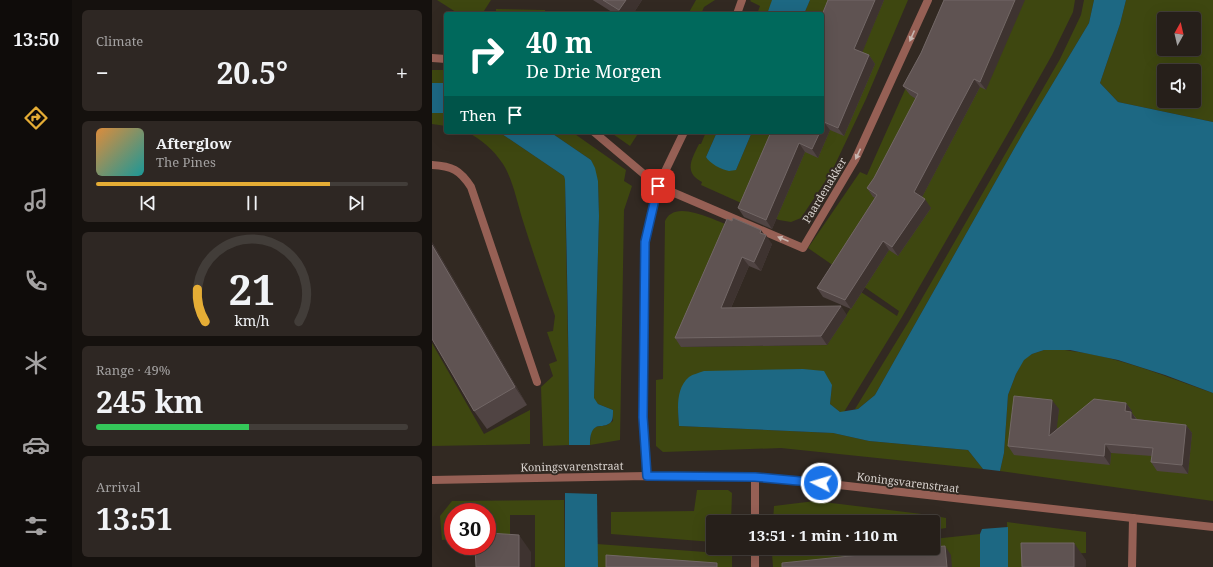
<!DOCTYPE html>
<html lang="en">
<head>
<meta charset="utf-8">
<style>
	body { margin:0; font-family:"Noto Serif",serif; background:#2e2723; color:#f1f3f6; height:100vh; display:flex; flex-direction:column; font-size:15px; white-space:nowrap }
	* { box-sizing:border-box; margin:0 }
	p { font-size:13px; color:#a4a2a2 }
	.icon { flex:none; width:22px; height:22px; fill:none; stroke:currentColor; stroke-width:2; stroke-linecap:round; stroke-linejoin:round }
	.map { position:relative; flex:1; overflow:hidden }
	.details { display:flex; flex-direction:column; gap:10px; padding:10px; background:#15110e; width:360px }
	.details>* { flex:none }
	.hud { position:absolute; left:12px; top:12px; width:380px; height:122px; border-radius:4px; box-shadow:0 4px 16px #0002,0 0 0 1px #423d39; background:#00695c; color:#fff; overflow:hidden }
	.needle { width:26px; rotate:8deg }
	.fabs { position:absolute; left:725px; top:12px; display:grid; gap:8px }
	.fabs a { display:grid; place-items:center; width:44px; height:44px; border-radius:4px; background:#261f1a; box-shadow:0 4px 16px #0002,0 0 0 1px #423d39; font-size:20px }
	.speed { position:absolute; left:12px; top:503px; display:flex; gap:8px; font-size:20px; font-weight:700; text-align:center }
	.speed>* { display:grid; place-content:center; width:52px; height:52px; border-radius:50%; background:#261f1a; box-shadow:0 4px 16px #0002,0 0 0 1px #423d39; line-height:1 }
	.speed .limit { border:6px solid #d22; background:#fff; color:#111 }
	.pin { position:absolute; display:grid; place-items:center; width:34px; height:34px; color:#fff; margin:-17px; border-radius:8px; box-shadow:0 2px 6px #0006 }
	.me { position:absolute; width:44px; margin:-22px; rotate:275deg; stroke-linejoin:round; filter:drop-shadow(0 0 3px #0008) }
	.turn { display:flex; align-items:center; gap:14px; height:84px; padding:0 16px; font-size:18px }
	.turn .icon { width:52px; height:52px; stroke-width:2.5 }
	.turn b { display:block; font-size:28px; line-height:34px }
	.then { display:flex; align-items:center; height:38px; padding:0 16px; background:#0003; gap:8px; font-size:15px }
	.big { font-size:30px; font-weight:700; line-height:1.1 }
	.details .tile { flex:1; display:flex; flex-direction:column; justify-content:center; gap:6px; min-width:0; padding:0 14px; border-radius:6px; background:#2e2723 }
	.details .dial { align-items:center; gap:0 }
	.dial svg { height:104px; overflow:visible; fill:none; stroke:#423d39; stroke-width:7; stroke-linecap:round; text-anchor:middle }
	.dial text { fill:#f1f3f6; stroke:none }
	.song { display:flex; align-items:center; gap:12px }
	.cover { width:48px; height:48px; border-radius:6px; background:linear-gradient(135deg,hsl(30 70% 55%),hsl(180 70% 35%)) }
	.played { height:4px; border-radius:2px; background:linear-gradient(90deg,#e5ad35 75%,#423d39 75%) }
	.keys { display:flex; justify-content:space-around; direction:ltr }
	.heat { display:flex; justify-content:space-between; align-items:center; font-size:22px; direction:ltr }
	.charge { height:6px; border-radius:3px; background:linear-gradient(90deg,#34c759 49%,#423d39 0) }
	.trip { position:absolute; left:274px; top:515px; width:234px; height:40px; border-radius:4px; background:#261f1a; box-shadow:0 4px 16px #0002,0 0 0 1px #423d39; font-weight:700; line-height:40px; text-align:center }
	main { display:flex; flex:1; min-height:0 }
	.tab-bar { display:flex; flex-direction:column; width:72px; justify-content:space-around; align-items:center; background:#0f0c0a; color:#a4a2a2 }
	.tab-bar .icon { width:28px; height:28px }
	.tab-bar .current { color:#e5ad35 }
	.tab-bar b { font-size:18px; color:#f1f3f6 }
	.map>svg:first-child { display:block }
	.green { fill:#3e4710; fill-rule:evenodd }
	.water { fill:#1d6883 }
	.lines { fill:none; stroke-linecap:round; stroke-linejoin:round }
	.lane { stroke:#966055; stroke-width:8 }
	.street { stroke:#966055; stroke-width:8 }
	.wall { fill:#504443 }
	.shaded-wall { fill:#3e3330 }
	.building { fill:#5f5352; stroke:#726766 }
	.oneway { fill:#c8b6b0 }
	.route-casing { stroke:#114b97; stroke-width:10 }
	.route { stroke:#1a73e8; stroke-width:7 }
	.labels { text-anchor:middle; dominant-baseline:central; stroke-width:4; stroke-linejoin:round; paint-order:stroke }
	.street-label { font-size:11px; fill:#d8d2ce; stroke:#322922 }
</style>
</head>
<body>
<main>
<nav class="tab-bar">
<b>13:50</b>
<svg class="icon current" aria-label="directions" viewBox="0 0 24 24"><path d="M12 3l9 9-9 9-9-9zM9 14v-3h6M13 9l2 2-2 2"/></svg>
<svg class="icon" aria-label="music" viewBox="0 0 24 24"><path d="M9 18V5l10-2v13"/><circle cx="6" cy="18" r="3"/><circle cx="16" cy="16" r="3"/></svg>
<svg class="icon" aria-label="phone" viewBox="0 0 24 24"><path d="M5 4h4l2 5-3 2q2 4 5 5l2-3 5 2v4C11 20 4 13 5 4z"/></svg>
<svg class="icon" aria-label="climate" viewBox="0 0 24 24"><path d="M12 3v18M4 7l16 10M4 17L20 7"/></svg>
<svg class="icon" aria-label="car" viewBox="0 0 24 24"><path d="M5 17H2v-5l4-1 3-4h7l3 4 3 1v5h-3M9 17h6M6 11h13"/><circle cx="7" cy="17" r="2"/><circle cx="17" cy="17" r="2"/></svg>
<svg class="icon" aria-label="filters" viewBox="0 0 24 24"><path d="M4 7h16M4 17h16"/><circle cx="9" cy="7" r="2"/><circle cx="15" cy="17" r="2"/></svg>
</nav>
<section class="details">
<div class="tile"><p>Climate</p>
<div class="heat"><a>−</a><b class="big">20.5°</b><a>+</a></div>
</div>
<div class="tile">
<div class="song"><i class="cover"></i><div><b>Afterglow</b><p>The Pines</p></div></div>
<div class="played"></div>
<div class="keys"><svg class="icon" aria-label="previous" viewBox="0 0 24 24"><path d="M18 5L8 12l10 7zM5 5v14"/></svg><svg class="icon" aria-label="pause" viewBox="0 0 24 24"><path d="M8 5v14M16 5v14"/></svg><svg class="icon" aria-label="next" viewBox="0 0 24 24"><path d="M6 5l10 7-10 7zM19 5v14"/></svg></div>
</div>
<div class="tile dial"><svg viewBox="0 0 100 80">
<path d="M14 69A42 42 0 1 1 86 69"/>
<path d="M14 69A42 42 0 0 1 8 44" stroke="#e5ad35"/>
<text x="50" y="56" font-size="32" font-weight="700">21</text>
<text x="50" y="72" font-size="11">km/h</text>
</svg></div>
<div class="tile"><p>Range · 49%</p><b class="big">245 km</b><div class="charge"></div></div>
<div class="tile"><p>Arrival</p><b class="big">13:51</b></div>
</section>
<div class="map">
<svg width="781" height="567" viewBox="0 0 781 567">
	<rect width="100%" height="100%" fill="#322922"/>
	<g class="green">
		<path d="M5 0H59L50 14H27Z"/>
		<path d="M264 0H283L272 7 269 14H256Z"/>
		<path d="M319 0H340V1L335 14H325L328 6 318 1Z"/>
		<path d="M378 0H476L434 99 400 171 369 218 359 222 347 220 269 185 270 182C251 172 260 159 267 144H269L274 132H285L274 157 304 170 320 132H390V14H372Z"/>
		<path d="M513 0H643L641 12 620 55 579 128 470 317 412 412H408L398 404 400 385 246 408 247 426 401 433 437 441 536 450 551 469 349 448 231 452 224 446V380L231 379 233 221C234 219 236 215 239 214 253 204 286 222 301 227L250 347 395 345 429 292 465 316 467 311 376 248 428 172 435 175Z"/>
		<path d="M652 0H662L657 23 591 133 443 395 426 409H423L477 321 628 59 649 15Z"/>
		<path d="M694 0H781V122L686 102 668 83 688 24ZM732 19H762V49H732ZM732 71H762V101H732Z"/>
		<path d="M64 9 113 10V14H64Z"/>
		<rect x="0" y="70" width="14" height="13"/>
		<path d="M0 113H14V126L0 124Z"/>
		<path d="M35 132H67L132 176 133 180C134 268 137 357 137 445L111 446 109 387 121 376 117 364 125 361 115 332 121 331 123 316C112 284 101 253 91 221 85 202 81 180 71 164 61 149 50 140 35 132Z"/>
		<path d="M118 132H140L194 170 192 181 200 186 192 210 188 440 158 445 159 432 163 427 175 425 181 421V410L166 404 162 399 167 216 166 181 159 160Z"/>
		<path d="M178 132H207L198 146Z"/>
		<path d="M0 343 52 434 98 410V444L0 446Z"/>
		<path d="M612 350C621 350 631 349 639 351 689 357 734 377 781 393V501L568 471 572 453 576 395 584 374 592 359 600 354Z"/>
		<path d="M265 490H296L300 493 299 522H281V542L179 534V512L262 511Z"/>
		<path d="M132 500 133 567H103V515H78V536L55 538V512H21V539L10 540 8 516 20 501Z"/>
		<path d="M383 501 498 515 514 518V528L501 530V522H341L342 506Z"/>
		<path d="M575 522 654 532V553L601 555V567H576Z"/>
		<path d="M548 534V567H341L340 553 399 548H501V539Z"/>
		<path d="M165 544 300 554V567H166Z"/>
	</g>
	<g class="water">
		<path d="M340 0H378L372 14H335Z"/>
		<path d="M662 0H694L688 24 668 83 686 102 781 122V393L733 375 686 360 638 350H612L600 354 592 360 584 374 576 395 572 453 568 471 551 469 536 450 437 441 401 433 247 426C246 410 243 389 257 377 261 374 267 373 272 371L371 369 392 371 400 385 398 404 408 412 426 409 443 395 591 133 657 23Z"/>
		<rect x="0" y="83" width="14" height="30"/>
		<path d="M67 132H118L159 160 163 168 166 181 167 216 162 398 166 404 181 410C181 420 181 424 170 426 168 426 165 426 164 427 158 430 158 440 158 445H137C137 357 135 268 133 180L132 176Z"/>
		<path d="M285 132H320L304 170C302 170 299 171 297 171 290 170 277 163 274 157Z"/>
		<path d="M133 493 165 494 166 567H133Z"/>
		<path d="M576 527V567H548V534L550 529Z"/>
	</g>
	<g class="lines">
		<g class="lane">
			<path d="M0 58 14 59"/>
			<path d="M162 132 226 186"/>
		</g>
		<g class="street">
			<path d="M305 14 310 0"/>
			<path d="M0 165C20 166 28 170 39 187L105 382"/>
			<path d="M226 186 371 248 423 160 496 0"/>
			<path d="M215 476 211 417 213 242 226 186 252 132"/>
			<path d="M323 477V522"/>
			<path d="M0 480 215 476 323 477 389 483 781 527"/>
			<path d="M323 548V567"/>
			<path d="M700 567 701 518"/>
		</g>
	</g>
	<g class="wall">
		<path d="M161 0H210L201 14H183Z"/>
		<path d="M396 0H452L430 52 437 55 443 64 412 136 398 130 386 158 373 152 340 229 312 217 306 208Z"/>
		<path d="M512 0 554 90 548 87 490 197 499 208 466 256 457 250 419 309 391 297 385 288 443 198 441 197 435 188 442 178 484 99 478 95 471 86 489 53Z"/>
		<path d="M295 219 340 244 329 271 317 266 299 308 415 315 395 345 249 347 243 338Z"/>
		<path d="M0 242 95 405 55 429 42 411Z"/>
		<path d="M694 403 700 411V413L705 419 754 425 760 433 756 474 725 471 719 462 720 456 679 453 678 465 582 455 576 446 627 409 624 429Z"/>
	</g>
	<g class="shaded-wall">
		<path d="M194 0H210L201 14H190L187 10Z"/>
		<path d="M443 0H452L428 58 422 49Z"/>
		<path d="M583 0H593L554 90 548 82Z"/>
		<path d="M437 55 443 64 412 136 406 128Z"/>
		<path d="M542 79 548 87 488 201 482 192Z"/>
		<path d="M392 122 398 130 386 158 380 149 388 132H390V127Z"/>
		<path d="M367 143 373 152 340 229 334 220Z"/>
		<path d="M493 199 499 208 466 256 460 247Z"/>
		<path d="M329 230 334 237V235L340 244 329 271 322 262 328 233Z"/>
		<path d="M451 241 457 250 419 309 413 300Z"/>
		<path d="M0 242 95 405 83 387 0 245Z"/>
		<path d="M310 257 317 266 295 317 289 308Z"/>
		<path d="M409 306 415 315 395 345 389 336Z"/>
		<path d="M620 400 627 409 623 444 617 436Z"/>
		<path d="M694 403 700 411V413L705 421V428L693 411Z"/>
		<path d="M754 425 760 433 756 474 750 465Z"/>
		<path d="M673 444 679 453 678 465 672 456Z"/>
		<path d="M87 535 99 552V567H87Z"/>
		<path d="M642 543 654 560V567H642Z"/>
		<path d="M513 546 519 555 520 567H515Z"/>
	</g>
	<g class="building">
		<path d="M171 0H194L187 10Z"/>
		<path d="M396 0H443L422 49 437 55 406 128 392 122 390 127V15Z"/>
		<path d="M512 0H583L548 82 542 79 482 192 493 199 460 247 451 241 413 300 385 288 445 195 435 188 442 178 486 94 471 86 489 53Z"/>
		<path d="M339 132H388L380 149 367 143 334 220 306 208Z"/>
		<path d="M301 218 329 230 328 233 334 235 322 262 310 257 289 308 409 306 389 336 243 338 295 219 300 221Z"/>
		<path d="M0 245 83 387 42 411 0 339Z"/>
		<path d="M582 396 620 400 617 436 662 399 694 403 693 411 699 412V419L754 425 750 465 719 462 721 448 673 444 672 456 576 446Z"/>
		<path d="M57 533 87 535V567H44L43 546H55V538H57Z"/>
		<path d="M589 543H642V567H590Z"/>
		<path d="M513 546 515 567H350V563L496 548H501V547Z"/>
		<path d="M174 555 285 563V567H174Z"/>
	</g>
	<defs><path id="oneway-solid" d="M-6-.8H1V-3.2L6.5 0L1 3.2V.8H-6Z"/></defs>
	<g class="oneway">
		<use href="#oneway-solid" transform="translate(480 36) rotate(114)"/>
		<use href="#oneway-solid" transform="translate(426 154) rotate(115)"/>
		<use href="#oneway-solid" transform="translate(351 239) rotate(-157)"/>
	</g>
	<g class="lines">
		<defs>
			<path id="route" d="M226 186 213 242 211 417 215 476 323 477 389 483"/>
		</defs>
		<use href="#route" class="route-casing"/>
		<use href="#route" class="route"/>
	</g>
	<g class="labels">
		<g class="street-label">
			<text transform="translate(392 190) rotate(-59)">Paardenakker</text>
			<text transform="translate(140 466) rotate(-1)">Koningsvarenstraat</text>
			<text transform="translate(476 482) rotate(7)">Koningsvarenstraat</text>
		</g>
	</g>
</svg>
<div class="fabs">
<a><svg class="needle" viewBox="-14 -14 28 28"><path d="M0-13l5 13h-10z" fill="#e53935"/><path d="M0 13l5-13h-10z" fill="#a4a2a2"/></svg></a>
<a><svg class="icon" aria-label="sound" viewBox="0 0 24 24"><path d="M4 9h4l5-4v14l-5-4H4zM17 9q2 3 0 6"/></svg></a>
</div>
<div class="speed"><div class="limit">30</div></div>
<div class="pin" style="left:226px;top:186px;background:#d93025"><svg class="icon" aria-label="arrive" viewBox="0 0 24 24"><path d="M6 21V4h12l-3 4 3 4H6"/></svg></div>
<svg class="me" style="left:389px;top:483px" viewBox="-20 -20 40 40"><circle r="17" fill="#1a73e8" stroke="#fff" stroke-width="3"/><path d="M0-11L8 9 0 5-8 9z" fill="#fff"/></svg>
<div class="trip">13:51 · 1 min · 110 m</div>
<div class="hud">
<div class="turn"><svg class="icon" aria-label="right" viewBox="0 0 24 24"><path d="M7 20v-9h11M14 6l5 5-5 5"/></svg><div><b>40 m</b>De Drie Morgen</div></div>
<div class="then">Then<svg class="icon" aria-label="arrive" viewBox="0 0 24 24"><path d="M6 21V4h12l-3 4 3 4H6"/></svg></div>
</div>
</div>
</main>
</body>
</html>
